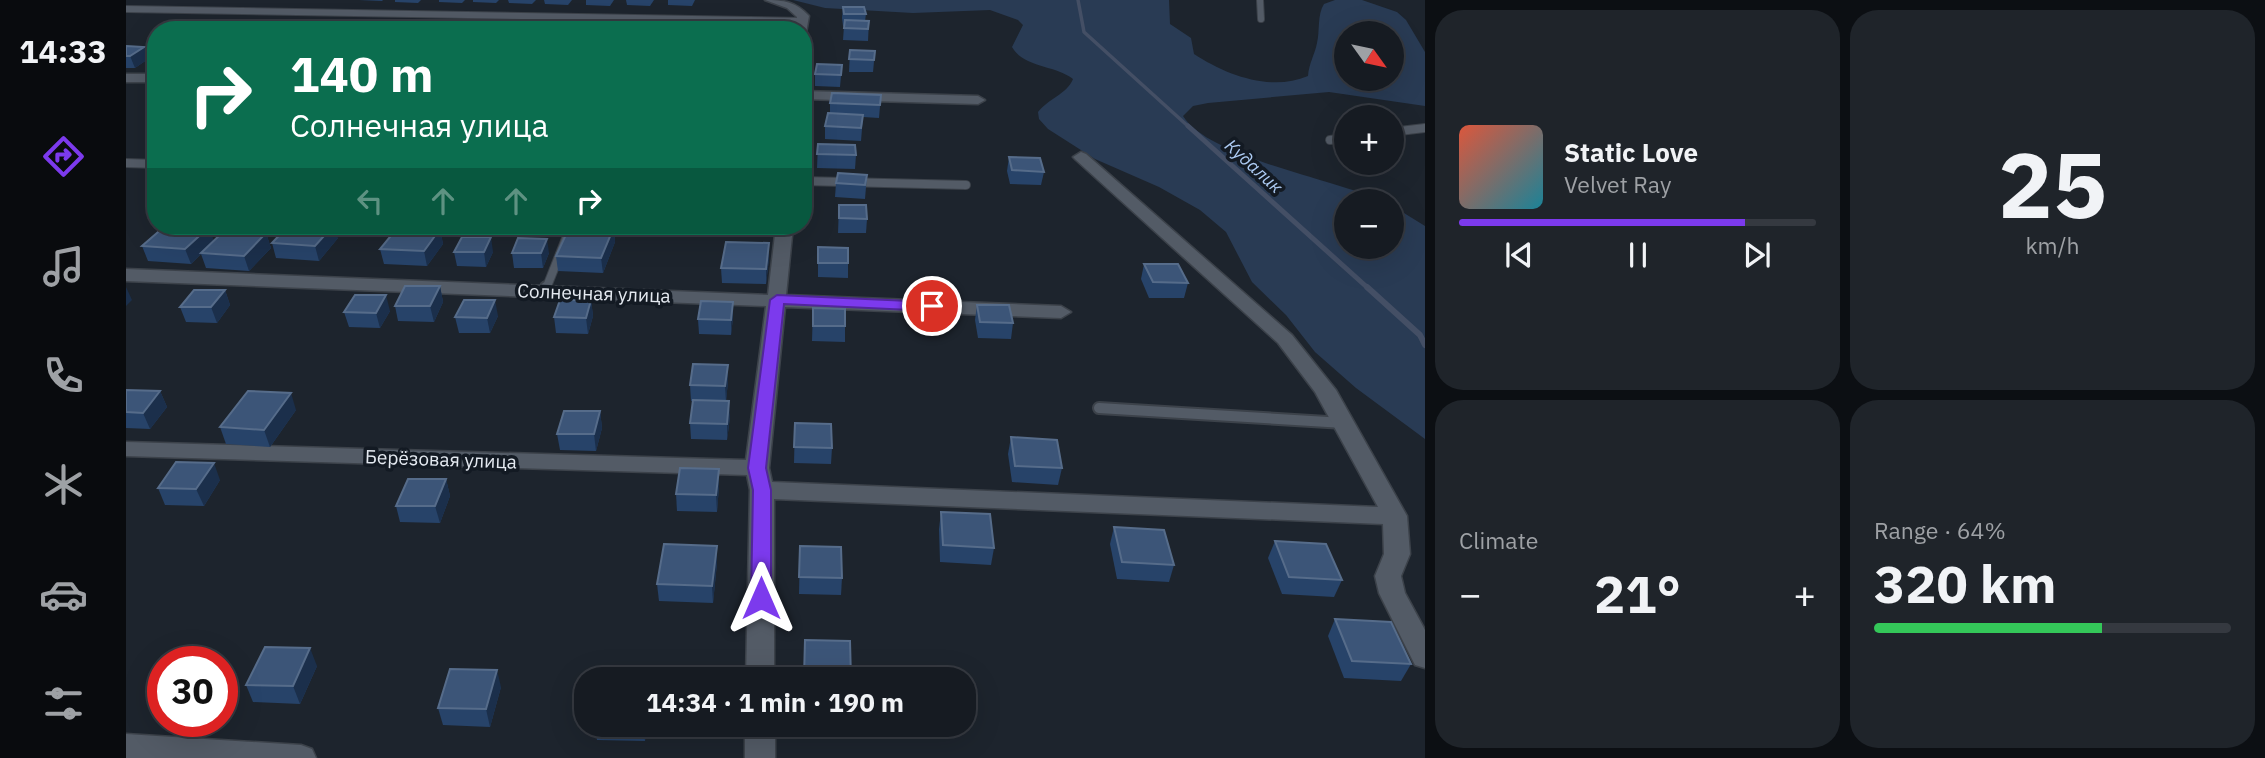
<!DOCTYPE html>
<html lang="en">
<head>
<meta charset="utf-8">
<style>
	body { margin:0; font-family:"IBM Plex Sans",sans-serif; background:#1f242a; color:#f1f3f6; height:100vh; display:flex; flex-direction:column; font-size:26px; white-space:nowrap }
	* { box-sizing:border-box; margin:0 }
	p { font-size:23px; color:#9ea1a5 }
	.icon { flex:none; width:38px; height:38px; fill:none; stroke:currentColor; stroke-width:2; stroke-linecap:round; stroke-linejoin:round }
	.map { position:relative; flex:1; overflow:hidden }
	.sheet { display:flex; flex-direction:column; gap:10px; padding:10px; background:#0c0f13; width:840px }
	.sheet>* { flex:none }
	.top-card { position:absolute; left:21px; top:21px; width:665px; height:214px; border-radius:28px; box-shadow:0 7px 28px #0002,0 0 0 2px #353940; background:#0b6e4f; color:#fff; overflow:hidden }
	.needle { width:46px; rotate:123deg }
	.controls { position:absolute; left:1208px; top:21px; display:grid; gap:14px }
	.controls a { display:grid; place-items:center; width:70px; height:70px; border-radius:50%; background:#161b22; box-shadow:0 7px 28px #0002,0 0 0 2px #353940; font-size:35px }
	.speed { position:absolute; left:21px; top:646px; display:flex; gap:14px; font-size:35px; font-weight:700; text-align:center }
	.speed>* { display:grid; place-content:center; width:91px; height:91px; border-radius:50%; background:#161b22; box-shadow:0 7px 28px #0002,0 0 0 2px #353940; line-height:1 }
	.speed .limit { border:10px solid #d22; background:#fff; color:#111 }
	.pin { position:absolute; display:grid; place-items:center; width:60px; height:60px; color:#fff; margin:-30px; border:4px solid #fff; border-radius:50%; box-shadow:0 2px 7px #0007 }
	.me { position:absolute; width:77px; margin:-38px; rotate:0deg; stroke-linejoin:round; filter:drop-shadow(0 0 5px #0008) }
	.turn { display:flex; align-items:center; gap:24px; height:147px; padding:0 28px; font-size:32px }
	.turn .icon { width:91px; height:91px; stroke-width:2.5 }
	.turn b { display:block; font-size:49px; line-height:60px }
	.lanes { display:flex; align-items:center; height:66px; padding:0 28px; background:#0003; justify-content:center; gap:35px; direction:ltr }
	.lanes .off { opacity:.35 }
	.big { font-size:52px; font-weight:700; line-height:1.1 }
	.sheet .widget { flex:1; display:flex; flex-direction:column; justify-content:center; gap:10px; min-width:0; padding:0 24px; border-radius:28px; background:#1f242a }
	.sheet .dial { align-items:center; gap:0 }
	.dial b { font-size:91px; line-height:1 }
	.song { display:flex; align-items:center; gap:21px }
	.cover { width:84px; height:84px; border-radius:10px; background:linear-gradient(135deg,hsl(10 70% 55%),hsl(190 70% 35%)) }
	.played { height:7px; border-radius:4px; background:linear-gradient(90deg,#7c3aed 80%,#353940 80%) }
	.keys { display:flex; justify-content:space-around; direction:ltr }
	.heat { display:flex; justify-content:space-between; align-items:center; font-size:38px; direction:ltr }
	.charge { height:10px; border-radius:5px; background:linear-gradient(90deg,#34c759 64%,#353940 0) }
	.sheet .tiles { flex:1; display:grid; gap:10px; grid-template-columns:repeat(2,1fr) }
	.trip { position:absolute; left:448px; top:667px; width:402px; height:70px; border-radius:28px; background:#161b22; box-shadow:0 7px 28px #0002,0 0 0 2px #353940; font-weight:700; line-height:70px; text-align:center }
	main { display:flex; flex:1; min-height:0 }
	.tab-bar { display:flex; flex-direction:column; width:126px; justify-content:space-around; align-items:center; background:#090b0e; color:#9ea1a5 }
	.tab-bar .icon { width:49px; height:49px }
	.tab-bar .current { color:#7c3aed }
	.tab-bar b { font-size:32px; color:#f1f3f6 }
	.map>svg:first-child { display:block }
	.green { fill:#293b54; fill-rule:evenodd }
	.lines { fill:none; stroke-linecap:round; stroke-linejoin:round }
	.stream-far2 { stroke:#444f65; stroke-width:3.5 }
	.stream-far1 { stroke:#444f65; stroke-width:5 }
	.stream { stroke:#444f65; stroke-width:6 }
	.lane-far2-casing { stroke:#3c424a; stroke-width:8 }
	.lane-far1-casing { stroke:#3c424a; stroke-width:10 }
	.lane-casing { stroke:#3c424a; stroke-width:14 }
	.street-casing { stroke:#3c424a; stroke-width:3 }
	.lane-far2 { stroke:#535b66; stroke-width:6 }
	.lane-far1 { stroke:#535b66; stroke-width:8 }
	.lane { stroke:#535b66; stroke-width:10 }
	.street { fill:#535b66; fill-rule:evenodd }
	.wall { fill:#274369 }
	.shaded-wall { fill:#1b2f4b }
	.building { fill:#3c5578; stroke:#566c8a; stroke-width:2 }
	.route { fill:#7c3aed; stroke:#51269a; stroke-width:2 }
	.labels { text-anchor:middle; dominant-baseline:central; stroke-width:7; stroke-linejoin:round; paint-order:stroke }
	.far-water-label { font-size:18px; font-style:italic; fill:#adcbf3; stroke:#131a23 }
	.street-label { font-size:19px; fill:#e4e9f0; stroke:#131a23 }
</style>
</head>
<body>
<main>
<nav class="tab-bar">
<b>14:33</b>
<svg class="icon current" aria-label="directions" viewBox="0 0 24 24"><path d="M12 3l9 9-9 9-9-9zM9 14v-3h6M13 9l2 2-2 2"/></svg>
<svg class="icon" aria-label="music" viewBox="0 0 24 24"><path d="M9 18V5l10-2v13"/><circle cx="6" cy="18" r="3"/><circle cx="16" cy="16" r="3"/></svg>
<svg class="icon" aria-label="phone" viewBox="0 0 24 24"><path d="M5 4h4l2 5-3 2q2 4 5 5l2-3 5 2v4C11 20 4 13 5 4z"/></svg>
<svg class="icon" aria-label="climate" viewBox="0 0 24 24"><path d="M12 3v18M4 7l16 10M4 17L20 7"/></svg>
<svg class="icon" aria-label="car" viewBox="0 0 24 24"><path d="M5 17H2v-5l4-1 3-4h7l3 4 3 1v5h-3M9 17h6M6 11h13"/><circle cx="7" cy="17" r="2"/><circle cx="17" cy="17" r="2"/></svg>
<svg class="icon" aria-label="filters" viewBox="0 0 24 24"><path d="M4 7h16M4 17h16"/><circle cx="9" cy="7" r="2"/><circle cx="15" cy="17" r="2"/></svg>
</nav>
<div class="map">
<svg width="1299" height="758" viewBox="0 0 1299 758">
	<rect width="100%" height="100%" fill="#1d242d"/>
	<path class="green" d="M667 0H1043L1044 24 1065 38 1068 54C1100 75 1145 92 1182 76 1183 63 1189 54 1191 43 1194 30 1191 15 1198 4L1209 0H1236L1271 12 1280 20 1299 52V106L1203 92 1082 103 1067 106 1057 116C1083 158 1209 179 1256 201H1220V247H1265V205L1299 226V439L1230 388 1189 352 1160 315 1126 282 1100 232 1074 210 1033 187 969 159 922 129 913 119 912 112C922 99 941 94 947 79 930 65 898 68 886 47L897 25 892 20 864 10 787 13 699 8ZM1220 33H1265V79H1220Z"/>
	<g class="lines">
		<path class="stream-far2" d="M952 0 958 32 1064 128"/>
		<path class="stream-far1" d="M1062 126 1243 289"/>
		<path class="stream" d="M1241 287 1294 335 1299 345"/>
		<defs>
			<g id="lane-far2">
				<path d="M1134 0 1135 19"/>
				<path d="M0 9 677 21"/>
			</g>
			<g id="lane-far1">
				<path d="M1265 132 1299 128"/>
				<path d="M1204 140 1220 138"/>
				<path d="M0 163 30 164"/>
				<path d="M677 181 840 185"/>
				<path d="M420 289 445 226"/>
			</g>
			<g id="lane">
				<path d="M419 291 420 287"/>
				<path d="M973 408 1218 423"/>
			</g>
			<g id="street">
				<path d="M639 0C658 0 670 2 683 16L680 33 670 30 671 17 661 8Z"/>
				<rect x="0" y="74" width="30" height="8"/>
				<path d="M677 91 852 96 859 100 852 104 677 99Z"/>
				<path d="M955 152 960 154 1166 335 1210 390 1281 516 1284 554 1275 576 1279 593 1299 630V668L1289 665 1253 593 1249 576 1258 554 1257 524 648 499V679H620L624 490 621 475 0 456V442L620 460 640 306 0 281V269L642 295 650 226H667L660 295 935 306 945 312 935 318 659 307 643 468 646 482 1252 507 1189 392 1152 343 950 160 947 157Z"/>
				<rect x="619" y="724" width="30" height="34"/>
				<path d="M0 734 175 745 186 749 190 758H0Z"/>
			</g>
		</defs>
		<use href="#lane-far2" class="lane-far2-casing"/>
		<use href="#lane-far1" class="lane-far1-casing"/>
		<use href="#lane" class="lane-casing"/>
		<use href="#street" class="street-casing"/>
		<use href="#lane-far2" class="lane-far2"/>
		<use href="#lane-far1" class="lane-far1"/>
		<use href="#lane" class="lane"/>
		<use href="#street" class="street"/>
	</g>
	<g class="wall">
		<path d="M233 0H257L256 1Z"/>
		<path d="M269 0H295L292 3 269 2Z"/>
		<path d="M313 0H339L336 3 313 2Z"/>
		<path d="M347 0H373L370 3 347 2Z"/>
		<path d="M382 0H410L406 4 383 3Z"/>
		<path d="M418 0H446L442 5 419 4Z"/>
		<path d="M460 0H488L484 6 460 5Z"/>
		<path d="M500 0H528L524 6 501 5Z"/>
		<path d="M542 0H569L566 6 542 5Z"/>
		<path d="M717 7 740 14 739 21H743L742 41 717 40 718 26H717L716 18Z"/>
		<path d="M0 46 18 47 22 59 9 68H0Z"/>
		<path d="M724 50 749 51 747 72H723Z"/>
		<path d="M716 65 714 87 689 86V74Z"/>
		<path d="M30 83V102H27L22 89Z"/>
		<path d="M755 95 753 118 737 117 735 141 699 139V126L704 113V103Z"/>
		<path d="M692 144 730 155 729 169 691 168Z"/>
		<path d="M883 157 918 172 915 185 884 184 881 171Z"/>
		<path d="M741 175 739 199 709 197 710 183Z"/>
		<path d="M713 205 741 219 740 233H712Z"/>
		<path d="M488 227 489 242 477 273 432 271 430 256Z"/>
		<path d="M314 229 317 244 301 266 258 264 254 249Z"/>
		<path d="M140 233 145 248 123 271 80 268 75 254 65 264 22 261 16 246 88 241Z"/>
		<path d="M212 238 193 261 150 258 146 243Z"/>
		<path d="M643 243V258L640 284 596 283 595 268Z"/>
		<path d="M692 247 722 263V278L692 277Z"/>
		<path d="M328 252H367L360 267 331 266Z"/>
		<path d="M386 253H423L417 268H388Z"/>
		<path d="M1018 264 1062 283 1058 298H1023L1015 279Z"/>
		<path d="M314 286 317 302 308 322 272 321 269 306Z"/>
		<path d="M99 290 104 305 91 323 60 322 54 307Z"/>
		<path d="M465 300 467 316 462 334 430 333 428 317Z"/>
		<path d="M607 302V317L605 335 573 334 572 319Z"/>
		<path d="M851 305 887 323 885 339 852 338 849 320Z"/>
		<path d="M687 308 719 326V342L686 341Z"/>
		<path d="M264 311 254 328 223 327 218 312Z"/>
		<path d="M372 316 364 333H333L329 317Z"/>
		<path d="M602 381 600 401 604 417 601 440 565 439 564 423 567 401H565L564 385Z"/>
		<path d="M0 390 34 391 41 407 24 429 0 428Z"/>
		<path d="M170 410 144 447 100 444 94 427Z"/>
		<path d="M474 411 476 428 470 451 434 450 431 434Z"/>
		<path d="M669 423 706 448 705 464 668 463Z"/>
		<path d="M885 437 936 468 932 485 886 482 882 454Z"/>
		<path d="M320 479 324 496 314 523 274 522 270 506Z"/>
		<path d="M94 480 78 506 39 505 32 488Z"/>
		<path d="M593 486 591 512 551 511 550 494Z"/>
		<path d="M815 512 868 548 865 565 814 562 813 529Z"/>
		<path d="M988 527 1048 565 1043 582 991 579 984 544Z"/>
		<path d="M1149 541 1216 580 1208 597 1156 594 1142 558Z"/>
		<path d="M591 546V563L587 603 533 601 531 584Z"/>
		<path d="M674 546 716 578 715 595 673 594Z"/>
		<path d="M1209 619 1285 664 1275 681 1218 678 1202 636Z"/>
		<path d="M679 640 725 679H678Z"/>
		<path d="M191 666 174 704 127 702 120 685Z"/>
		<path d="M375 687 364 727 317 725 312 708Z"/>
		<path d="M468 724H521L519 741 471 740Z"/>
	</g>
	<g class="shaded-wall">
		<path d="M18 47 22 59 9 68 4 56Z"/>
		<path d="M207 226H209L212 238 193 261 189 246Z"/>
		<path d="M83 227 88 241 65 264 59 249Z"/>
		<path d="M488 227 489 242 477 273 475 258Z"/>
		<path d="M314 229 317 244 301 266 298 251Z"/>
		<path d="M140 233 145 248 123 271 118 256Z"/>
		<path d="M365 237 367 252 360 267 358 252Z"/>
		<path d="M421 239 423 253 417 268 415 253Z"/>
		<path d="M643 243V258L640 284V269Z"/>
		<path d="M314 286 317 302 308 322 304 306Z"/>
		<path d="M0 287 6 300 0 306Z"/>
		<path d="M99 290 104 305 91 323 85 307Z"/>
		<path d="M260 295 264 311 254 328 250 313Z"/>
		<path d="M369 300 372 316 364 333 361 318Z"/>
		<path d="M465 300 467 316 462 334 460 318Z"/>
		<path d="M607 302V317L605 335V320Z"/>
		<path d="M602 365V381L600 402 599 386Z"/>
		<path d="M34 391 41 407 24 429 17 413Z"/>
		<path d="M165 393 170 410 144 447 138 430Z"/>
		<path d="M603 401 604 417 601 440V424Z"/>
		<path d="M474 411 476 428 470 451 468 434Z"/>
		<path d="M88 463 94 480 78 506 70 489Z"/>
		<path d="M593 469V486L591 512 590 495Z"/>
		<path d="M320 479 324 496 314 523 309 506Z"/>
		<path d="M591 546V563L587 603 586 586Z"/>
		<path d="M184 648 191 666 174 704 167 686Z"/>
		<path d="M371 670 375 687 364 727 360 709Z"/>
		<path d="M517 724H521L519 741Z"/>
	</g>
	<g class="building">
		<path d="M717 7H738L740 14H718Z"/>
		<path d="M719 20 743 21 742 29 718 28Z"/>
		<path d="M631 26H653V30H630Z"/>
		<path d="M53 27 75 28 73 30H49Z"/>
		<path d="M0 46 18 47 4 56H0Z"/>
		<path d="M724 50 749 51 748 60 723 59Z"/>
		<path d="M691 64 716 65 715 75 689 74Z"/>
		<path d="M30 83V89H22Z"/>
		<path d="M706 93 755 95 754 105 704 103Z"/>
		<path d="M702 113 737 115 735 128 699 126Z"/>
		<path d="M692 144 729 145 730 155 691 154Z"/>
		<path d="M883 157 914 158 918 172 886 170Z"/>
		<path d="M712 173 741 175 739 185 710 183Z"/>
		<path d="M713 205H740L741 219 713 218Z"/>
		<path d="M39 226H67L83 227 59 249 16 246Z"/>
		<path d="M162 226H207L189 246 146 243Z"/>
		<path d="M444 226 488 227 475 258 430 256Z"/>
		<path d="M272 227 314 229 298 251 254 249Z"/>
		<path d="M98 231 140 233 118 256 75 253Z"/>
		<path d="M336 237H365L358 252H328Z"/>
		<path d="M392 238 421 239 415 253H386Z"/>
		<path d="M600 242 643 243 640 269 595 268Z"/>
		<path d="M692 247 722 248V263H692Z"/>
		<path d="M1018 264H1052L1062 283 1027 282Z"/>
		<path d="M279 286H314L304 306H269Z"/>
		<path d="M68 290H99L85 307H54Z"/>
		<path d="M229 295H260L250 313 218 312Z"/>
		<path d="M338 300H369L361 318 329 317Z"/>
		<path d="M434 300H465L460 318 428 317Z"/>
		<path d="M575 301 607 302 605 320 572 319Z"/>
		<path d="M851 305H883L887 323 854 322Z"/>
		<path d="M687 308 719 309V326H687Z"/>
		<path d="M567 364 602 365 599 386 564 385Z"/>
		<path d="M0 390 34 391 17 413 0 412Z"/>
		<path d="M122 391 165 393 138 430 94 427Z"/>
		<path d="M567 400 603 401 601 424 564 423Z"/>
		<path d="M438 411H474L468 434H431Z"/>
		<path d="M669 423 705 424 706 448 668 447Z"/>
		<path d="M885 437 931 440 936 468 889 466Z"/>
		<path d="M50 462 88 463 70 489 32 488Z"/>
		<path d="M554 468 593 469 590 495 550 494Z"/>
		<path d="M282 479H320L309 506H270Z"/>
		<path d="M815 512 864 514 868 548 817 545Z"/>
		<path d="M988 527 1038 530 1048 565 996 562Z"/>
		<path d="M1149 541 1200 544 1216 580 1163 577Z"/>
		<path d="M538 544 591 546 586 586 531 584Z"/>
		<path d="M674 546 715 547 716 578 673 577Z"/>
		<path d="M1209 619 1265 622 1285 664 1226 661Z"/>
		<path d="M679 640 724 641 725 679 678 677Z"/>
		<path d="M139 647 184 648 167 686 120 685Z"/>
		<path d="M324 669 371 670 360 709 312 708Z"/>
	</g>
	<path class="route" d="M651 295 806 302 813 306 806 311 658 304 640 468 645 490V598L642 604 635 606 628 604 625 598 627 490 622 468 644 300Z"/>
	<g class="labels">
		<g class="far-water-label">
			<text transform="translate(1128 166) rotate(42)">Кудалик</text>
		</g>
		<g class="street-label">
			<text transform="translate(468 293) rotate(2)">Солнечная улица</text>
			<text transform="translate(315 459) rotate(2)">Берёзовая улица</text>
		</g>
	</g>
</svg>
<div class="controls">
<a><svg class="needle" viewBox="-14 -14 28 28"><path d="M0-13l5 13h-10z" fill="#e53935"/><path d="M0 13l5-13h-10z" fill="#9ea1a5"/></svg></a>
<a>+</a>
<a>−</a>
</div>
<div class="speed"><div class="limit">30</div></div>
<div class="pin" style="left:806px;top:306px;background:#d93025"><svg class="icon" aria-label="arrive" viewBox="0 0 24 24"><path d="M6 21V4h12l-3 4 3 4H6"/></svg></div>
<svg class="me" style="left:635px;top:598px" viewBox="-20 -20 40 40"><path d="M0-17L14 15 0 8-14 15z" fill="#7c3aed" stroke="#fff" stroke-width="4"/></svg>
<div class="trip">14:34 · 1 min · 190 m</div>
<div class="top-card">
<div class="turn"><svg class="icon" aria-label="right" viewBox="0 0 24 24"><path d="M7 20v-9h11M14 6l5 5-5 5"/></svg><div><b>140 m</b>Солнечная улица</div></div>
<div class="lanes"><svg class="icon off" aria-label="left" viewBox="0 0 24 24"><path d="M17 20v-9H6M10 6l-5 5 5 5"/></svg><svg class="icon off" aria-label="ahead" viewBox="0 0 24 24"><path d="M12 20V5M6 11l6-6 6 6"/></svg><svg class="icon off" aria-label="ahead" viewBox="0 0 24 24"><path d="M12 20V5M6 11l6-6 6 6"/></svg><svg class="icon" aria-label="right" viewBox="0 0 24 24"><path d="M7 20v-9h11M14 6l5 5-5 5"/></svg></div>
</div>
</div>
<section class="sheet">
<div class="tiles">
<div class="widget">
<div class="song"><i class="cover"></i><div><b>Static Love</b><p>Velvet Ray</p></div></div>
<div class="played"></div>
<div class="keys"><svg class="icon" aria-label="previous" viewBox="0 0 24 24"><path d="M18 5L8 12l10 7zM5 5v14"/></svg><svg class="icon" aria-label="pause" viewBox="0 0 24 24"><path d="M8 5v14M16 5v14"/></svg><svg class="icon" aria-label="next" viewBox="0 0 24 24"><path d="M6 5l10 7-10 7zM19 5v14"/></svg></div>
</div>
<div class="widget dial"><b>25</b><p>km/h</p></div>
<div class="widget"><p>Climate</p>
<div class="heat"><a>−</a><b class="big">21°</b><a>+</a></div>
</div>
<div class="widget"><p>Range · 64%</p><b class="big">320 km</b><div class="charge"></div></div>
</div>
</section>
</main>
</body>
</html>
